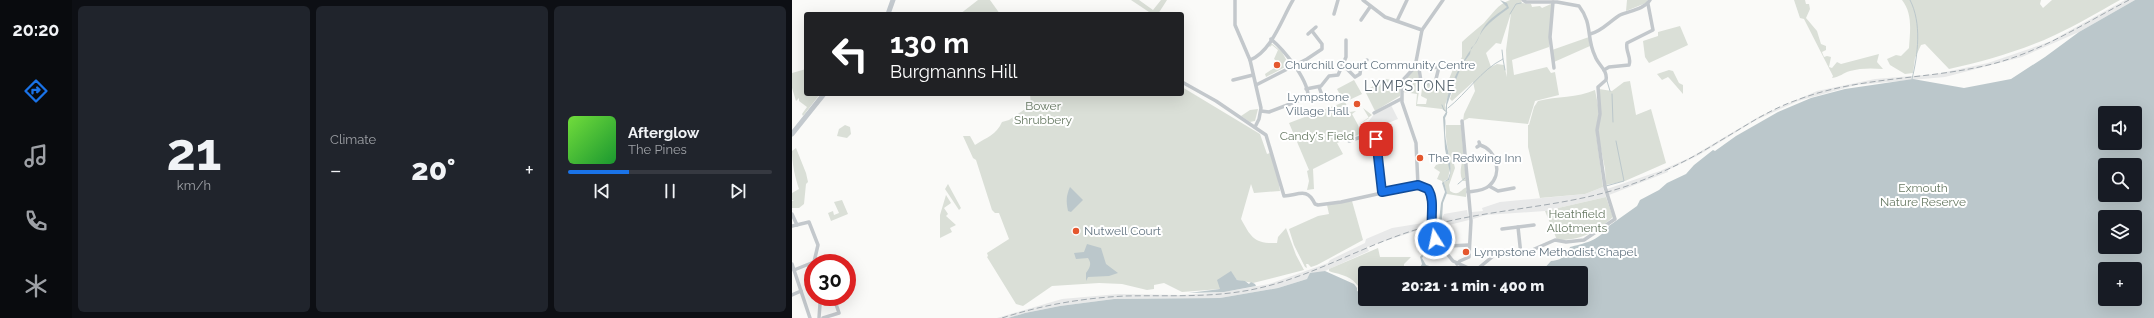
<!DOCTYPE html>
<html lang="en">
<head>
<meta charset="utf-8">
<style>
	body { margin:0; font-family:Raleway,sans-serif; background:#20242c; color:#f1f3f6; height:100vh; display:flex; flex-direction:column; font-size:15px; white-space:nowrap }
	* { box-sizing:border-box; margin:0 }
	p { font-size:13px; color:#9ea1a6 }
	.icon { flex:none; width:22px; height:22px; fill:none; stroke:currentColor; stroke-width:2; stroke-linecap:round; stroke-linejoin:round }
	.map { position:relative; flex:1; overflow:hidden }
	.sheet { display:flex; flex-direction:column; gap:6px; padding:6px; background:#0d0f14; width:720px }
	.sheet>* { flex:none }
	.hud { position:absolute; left:12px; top:12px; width:380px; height:84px; border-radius:4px; box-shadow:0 4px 16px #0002; background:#202124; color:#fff; overflow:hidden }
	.tools { position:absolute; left:1306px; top:106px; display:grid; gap:8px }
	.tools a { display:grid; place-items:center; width:44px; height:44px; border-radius:4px; background:#171b24; box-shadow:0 4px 16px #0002; font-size:20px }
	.speed { position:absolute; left:12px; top:254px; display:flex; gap:8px; font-size:20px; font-weight:700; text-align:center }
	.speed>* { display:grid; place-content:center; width:52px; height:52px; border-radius:50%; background:#171b24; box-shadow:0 4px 16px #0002; line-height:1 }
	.speed .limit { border:6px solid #d22; background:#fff; color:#111 }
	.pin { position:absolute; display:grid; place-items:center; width:34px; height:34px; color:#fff; margin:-17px; border-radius:8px; box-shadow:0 2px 6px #0006 }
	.me { position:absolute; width:44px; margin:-22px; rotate:350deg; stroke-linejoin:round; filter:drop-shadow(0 0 3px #0008) }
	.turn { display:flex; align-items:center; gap:14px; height:84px; padding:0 20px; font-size:18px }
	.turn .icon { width:52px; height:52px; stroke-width:2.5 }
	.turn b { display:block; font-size:28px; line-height:34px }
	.big { font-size:30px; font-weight:800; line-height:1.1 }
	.sheet .tile { flex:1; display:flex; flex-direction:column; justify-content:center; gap:6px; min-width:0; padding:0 14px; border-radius:6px; background:#20242c }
	.sheet .dial { align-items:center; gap:0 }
	.dial b { font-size:52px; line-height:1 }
	.song { display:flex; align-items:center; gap:12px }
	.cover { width:48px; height:48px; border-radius:6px; background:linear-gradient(135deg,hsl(100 70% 55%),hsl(130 70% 35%)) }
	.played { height:4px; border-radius:2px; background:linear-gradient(90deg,#1a73e8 30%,#363941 30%) }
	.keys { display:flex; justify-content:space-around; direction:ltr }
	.heat { display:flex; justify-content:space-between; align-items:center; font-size:22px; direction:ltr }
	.sheet .tiles { flex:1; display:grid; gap:6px; grid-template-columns:repeat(3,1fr) }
	.trip { position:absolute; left:566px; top:266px; width:230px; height:40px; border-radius:4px; background:#171b24; box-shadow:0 4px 16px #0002; font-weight:800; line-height:40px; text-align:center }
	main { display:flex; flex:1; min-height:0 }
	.tab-bar { display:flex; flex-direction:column; width:72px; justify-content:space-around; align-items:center; background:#090b0e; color:#9ea1a6 }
	.tab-bar .icon { width:28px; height:28px }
	.tab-bar .on { color:#1a73e8 }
	.tab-bar b { font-size:18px; color:#f1f3f6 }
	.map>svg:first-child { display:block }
	.built { fill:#e8e9e9 }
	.green { fill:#dadfd7; fill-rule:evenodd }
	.water { fill:#bbc7cb; fill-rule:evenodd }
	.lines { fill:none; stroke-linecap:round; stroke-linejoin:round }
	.stream { stroke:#bbc7cb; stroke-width:1 }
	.minor { stroke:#c3c8cc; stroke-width:3.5 }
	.highway { stroke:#c3c9ce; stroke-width:5 }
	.rail { stroke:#a2aab0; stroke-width:1; stroke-dasharray:6 3; stroke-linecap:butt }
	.route-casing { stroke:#114b97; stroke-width:10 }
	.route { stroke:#1a73e8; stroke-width:7 }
	.poi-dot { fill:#e4572e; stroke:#fff; stroke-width:1.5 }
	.labels { text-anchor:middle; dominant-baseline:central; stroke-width:4; stroke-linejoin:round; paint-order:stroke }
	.poi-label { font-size:12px; fill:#657683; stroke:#fff; text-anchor:start }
	.park-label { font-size:12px; fill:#687a64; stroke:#fff }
	.quarter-label { font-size:14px; letter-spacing:1px; fill:#57646e; stroke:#fff }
</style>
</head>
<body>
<main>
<nav class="tab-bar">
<b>20:20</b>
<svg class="icon on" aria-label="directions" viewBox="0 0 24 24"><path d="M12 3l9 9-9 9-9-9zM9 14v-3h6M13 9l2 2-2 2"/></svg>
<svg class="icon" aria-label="music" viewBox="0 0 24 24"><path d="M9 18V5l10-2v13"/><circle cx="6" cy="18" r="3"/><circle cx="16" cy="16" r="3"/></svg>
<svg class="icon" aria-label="phone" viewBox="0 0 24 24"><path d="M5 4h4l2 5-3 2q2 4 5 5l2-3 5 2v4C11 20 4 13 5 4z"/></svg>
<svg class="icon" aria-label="climate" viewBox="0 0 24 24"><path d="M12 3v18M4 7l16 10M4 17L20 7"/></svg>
</nav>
<section class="sheet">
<div class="tiles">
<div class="tile dial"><b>21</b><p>km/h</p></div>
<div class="tile"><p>Climate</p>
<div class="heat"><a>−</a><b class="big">20°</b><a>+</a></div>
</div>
<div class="tile">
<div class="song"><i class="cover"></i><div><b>Afterglow</b><p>The Pines</p></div></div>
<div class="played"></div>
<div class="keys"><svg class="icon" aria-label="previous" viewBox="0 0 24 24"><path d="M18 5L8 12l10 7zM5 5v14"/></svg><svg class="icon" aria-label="pause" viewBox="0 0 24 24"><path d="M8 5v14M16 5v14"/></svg><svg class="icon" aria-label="next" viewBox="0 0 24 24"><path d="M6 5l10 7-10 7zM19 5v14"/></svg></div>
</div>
</div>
</section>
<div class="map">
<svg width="1362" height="318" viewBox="0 0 1362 318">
	<rect width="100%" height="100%" fill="#fafaf8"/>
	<g class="built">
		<path d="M1333 0H1343L1287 32 1230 57 1153 77 1064 85 1006 101 964 120 907 155 876 170V172L817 195 815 189 868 171 899 157 968 116 1025 91 1083 79 1144 74 1196 63 1257 42Z"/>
		<path d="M599 105 606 119 566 135 583 113Z"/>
		<path d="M811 187 814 197 753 211 694 215 681 219 680 212 691 211 690 208 708 202 793 194Z"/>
		<path d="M675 210 677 220 653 226 650 219 652 214Z"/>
		<path d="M631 223H638L639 226 575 247 577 251 533 271 523 274 519 273 515 279 486 288 428 298 322 299 268 306 233 313 216 318H205L270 299 326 294 389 295 432 292 477 284 536 263 538 260 573 243 574 239 600 228Z"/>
	</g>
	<g class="green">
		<path d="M186 0H198L208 14H168Z"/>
		<path d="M339 0H347L361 10 369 0H375L366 14H356L357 12Z"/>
		<path d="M718 0H729L730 3 739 4 740 7 748 6 750 8 759 4 760 6 757 47 720 60 722 75 755 67 759 73 763 72 767 95 743 101 736 124 677 118 671 121 672 114 683 91 681 82 660 101 658 99 664 81 662 79 653 105 654 112 650 109 624 106 625 94 611 92V81L623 69 626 70 628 85 625 104H634L635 99 629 96 631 82 652 84 657 79 664 62 667 63 670 57V42C677 35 685 29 692 23 701 13 705 5 718 0ZM719 13 714 50 715 77 712 65 705 64 699 67 694 53 704 43 709 44Z"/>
		<path d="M835 0H856L854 3 834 11Z"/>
		<path d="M1002 0H1013L1014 4H1017L1018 9 1014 18 1025 31 1029 44 1034 46V50L1030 52 1032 57 1035 56 1039 57 1037 67 1040 68 1045 62 1049 64 1087 54 1085 62 1091 69C1080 68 1068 68 1058 71 1051 73 1048 77 1040 78L1041 76 1012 19 1008 18Z"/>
		<path d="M1110 0H1249L1248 4 1251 8 1260 0H1328C1306 12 1285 25 1263 35 1229 51 1193 61 1157 69L1133 44 1129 45 1123 58 1121 73 1113 74 1098 65 1095 59 1104 55 1109 56 1117 48C1118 31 1121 14 1110 0Z"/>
		<path d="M888 26 896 45 857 63 853 57 851 41 866 36V32Z"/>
		<path d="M797 37 798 46 762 62 760 50Z"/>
		<path d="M479 43 490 52 497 65 474 77 473 74 488 64 482 59 486 50 480 45 478 47 476 45Z"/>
		<path d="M14 69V94H28L11 116 10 114 15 107 7 101V98L4 101 0 88V73Z"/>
		<path d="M877 70 881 71 887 83 891 85V94L878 79 876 77 870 80 865 74Z"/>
		<path d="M593 79 608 81V96L583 111 573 91Z"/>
		<path d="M562 80 570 94 553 102 558 112 564 111 560 114 566 125 577 118 571 108 580 115 566 125 568 132 566 135 545 143 551 154 521 169 522 189 515 190 517 181 515 171 517 170 497 123 552 102 545 89Z"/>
		<path d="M838 81 844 115 859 109 874 163 833 181 814 185 813 169 806 134 807 89 820 91 832 82Z"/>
		<path d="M390 87 468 134 475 154 478 153 484 167 488 191 462 193 459 184 449 219C459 237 462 244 485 243L486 237 494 228 504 255 512 270 461 283 445 280 439 272 428 282V289L390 292 372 283 362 285V289L355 290 330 284 307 283 260 286 231 306 224 304 195 257 196 256 195 253 217 239 207 213H203L200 210 184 160 181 158 171 136H178L183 145C195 137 204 135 210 122L217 120 239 105 238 94H390Z"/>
		<path d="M803 90 807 110 804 133 811 187 793 194 748 198 736 147V125H737L742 107 746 101C765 96 785 98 803 90Z"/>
		<path d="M466 109 463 121 458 122 449 116 458 110Z"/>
		<path d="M53 125 58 127 59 134 55 138 45 136 47 129Z"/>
		<path d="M654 125H669L674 181H671C667 175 669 165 671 159L666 153 660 156 663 168 657 185 658 191C667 197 669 189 675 187L674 197 655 194 652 182 657 180C662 164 652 144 654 125Z"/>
		<path d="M4 148 14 173 16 182 14 184 12 204 7 208H0V201L2 200H0V193L7 189C3 177 0 164 0 151Z"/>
		<path d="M650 157 655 159 658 168 656 179 652 181 651 185 650 181 645 179 648 172 642 168 644 165 650 163Z"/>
		<path d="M156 184 169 208 167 210 153 189Z"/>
		<path d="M154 195 159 203 152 208 156 214 154 216 164 225 158 228 160 232 148 238V215Z"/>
		<path d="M814 197 821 217C803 233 789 240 765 240L753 211Z"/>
		<path d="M50 200 56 214 39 221 36 213 41 211 42 215 47 213 42 202Z"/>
		<path d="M560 201 571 240 525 265 519 267 516 264H514L515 268 513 267 502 245 497 229 526 216 537 214 535 205Z"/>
		<path d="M586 248 588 257H619L612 264V273H573V296C567 287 562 278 550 275 545 273 541 273 537 271V269Z"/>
	</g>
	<g class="water">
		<path d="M708 0 715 3 717 8C706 16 694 24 688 35 684 41 684 44 679 48L678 54 670 65 663 82 655 105V114L653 118C654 124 653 127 653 133 654 149 662 165 657 180L652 182 655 193 651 203 650 219 656 239 653 247 654 234 647 221 649 203 653 192 650 183 656 179 658 173 653 149 651 117 654 112C652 92 672 57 684 43 687 39 688 32 692 27 698 18 707 13 715 7Z"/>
		<path d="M1343 0H1362V318H216L233 313 268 306 322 299 428 298 486 288 515 279 518 273 533 271 562 284 565 288V291L570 293 571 298 577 303 589 299H598L601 304 604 299H789V273H744L750 271 759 261C769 260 774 257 778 247 790 244 809 240 814 228L845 206 848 200 867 190 875 183 894 174 902 165 921 150 923 151 944 136 986 112 1019 98 1053 89 1121 79 1172 88 1219 79 1253 57 1287 32ZM1313 113H1343V143H1313ZM1313 165H1343V195H1313ZM1313 217H1343V247H1313ZM1313 269H1343V299H1313Z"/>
		<path d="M278 187 291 200 279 212 276 211C274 201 274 196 278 187Z"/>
		<path d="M295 244 309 248 314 264 326 273 317 276 296 277 294 281V273C298 267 300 264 296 258L284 259 282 253 292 252Z"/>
		<path d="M632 252 633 254 630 258 634 265 661 273H628L627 269 630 264 628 257Z"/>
		<path d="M439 271 445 280 453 281 457 284 459 282 463 284 464 286 432 292 397 293 428 289 425 280Z"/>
	</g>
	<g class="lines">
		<g class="stream">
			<path d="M1118 0C1130 23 1126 55 1120 79"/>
			<path d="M718 14 724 4 729 3"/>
			<path d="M711 59 713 70"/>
			<path d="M815 81 818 91"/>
			<path d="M632 84 637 85"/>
			<path d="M820 94 821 122"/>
			<path d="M650 105 652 110 655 112"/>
			<path d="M656 108C675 93 689 70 711 59L710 50"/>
			<path d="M666 184 673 178"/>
			<path d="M814 186 832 181 824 141"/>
		</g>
		<g class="minor">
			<path d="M443 0V25L458 60 469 108 467 119 463 127"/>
			<path d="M571 0 593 17 630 30"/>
			<path d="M761 2 758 37 762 68"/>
			<path d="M542 14 546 0"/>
			<path d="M569 20 578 7"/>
			<path d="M605 21 615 0"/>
			<path d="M516 34 524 27"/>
			<path d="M798 34C809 32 818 21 828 15 837 11 853 9 858 0"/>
			<path d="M458 60C480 51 490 18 501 0"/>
			<path d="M550 64 563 77 568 74 569 66 575 60"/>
			<path d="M623 67 627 69 647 67 643 83 629 81 627 69"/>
			<path d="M812 70 817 67 837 65C840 58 833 51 835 43L861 30 856 4"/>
			<path d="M441 80 461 75"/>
			<path d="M390 82 424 101 474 135 492 196C507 195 515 187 523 204L526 205 549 202 626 185"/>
			<path d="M464 85 515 59 530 49V44L520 31"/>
			<path d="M527 87 531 98"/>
			<path d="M514 89 529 86 537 76 546 75 554 57V40"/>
			<path d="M469 111 477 112 511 99 516 95C515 78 492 50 479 39"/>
			<path d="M582 113 609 99"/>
			<path d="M557 141 581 133 590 192"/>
			<path d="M685 147 688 145 687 142"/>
			<path d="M626 185 636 189 639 194 642 238 661 261 683 271 705 253 731 254 763 240 774 242 792 240 823 219 813 187 808 152 805 130 808 114 806 87 814 80C816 70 806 65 803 56 794 38 801 24 787 6L765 2H734L731 0"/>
			<path d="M626 185 624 143 610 102V81L623 67 630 30 651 0"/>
			<path d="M697 186 706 191 722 188"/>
			<path d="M676 192C683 191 691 191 697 186 711 174 705 150 688 145"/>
			<path d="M0 214 5 225"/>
			<path d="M0 226 17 222 26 245 22 262 2 270"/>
			<path d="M726 227 729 255"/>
			<path d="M710 229 742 225"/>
			<path d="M652 248 657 246 677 245"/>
			<path d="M632 252 636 255 647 254"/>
			<path d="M0 264 18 318"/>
			<path d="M665 264 668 261 677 257 679 221 670 121"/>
			<path d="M0 295 9 291"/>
			<path d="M26 297 28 304 27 318"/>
			<path d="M31 318 47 313 44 304"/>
		</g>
		<g class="highway">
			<path d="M96 14 101 0"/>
			<path d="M0 134 32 94"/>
		</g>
		<path class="rail" d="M210 318C250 305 291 298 333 296 375 295 416 298 458 290 521 278 575 242 637 226 706 207 778 208 846 182 874 171 901 158 926 142 952 127 976 110 1005 100 1065 77 1129 80 1192 66 1246 54 1289 25 1337 0"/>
	</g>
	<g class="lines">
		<defs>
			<path id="route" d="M584 139 590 192 626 185 636 189C645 203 635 224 643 239"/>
		</defs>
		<use href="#route" class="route-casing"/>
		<use href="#route" class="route"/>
	</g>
	<g class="poi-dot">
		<circle cx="485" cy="65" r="4"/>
		<circle cx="565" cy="104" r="4"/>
		<circle cx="628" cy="158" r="4"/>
		<circle cx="284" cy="231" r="4"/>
		<circle cx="674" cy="252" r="4"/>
	</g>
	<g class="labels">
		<g class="poi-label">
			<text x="493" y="65">Churchill Court Community Centre</text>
			<text x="557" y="97" text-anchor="end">Lympstone<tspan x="557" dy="14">Village Hall</tspan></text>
			<text x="636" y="158">The Redwing Inn</text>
			<text x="292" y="231">Nutwell Court</text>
			<text x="682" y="252">Lympstone Methodist Chapel</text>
		</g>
		<g class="park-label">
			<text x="251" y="106">Bower<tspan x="251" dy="14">Shrubbery</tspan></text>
			<text x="525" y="136">Candy's Field</text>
			<text x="1131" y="188">Exmouth<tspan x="1131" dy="14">Nature Reserve</tspan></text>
			<text x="785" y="214">Heathfield<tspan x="785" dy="14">Allotments</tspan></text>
		</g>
		<g class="quarter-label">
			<text x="618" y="86">LYMPSTONE</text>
		</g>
	</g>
</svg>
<div class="tools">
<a><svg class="icon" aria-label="sound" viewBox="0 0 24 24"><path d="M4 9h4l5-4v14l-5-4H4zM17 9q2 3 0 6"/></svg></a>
<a><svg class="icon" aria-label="search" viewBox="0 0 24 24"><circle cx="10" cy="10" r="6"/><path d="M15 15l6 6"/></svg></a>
<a><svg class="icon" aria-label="layers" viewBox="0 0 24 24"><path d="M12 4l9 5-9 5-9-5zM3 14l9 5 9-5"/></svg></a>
<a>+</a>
</div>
<div class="speed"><div class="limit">30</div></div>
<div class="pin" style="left:584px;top:139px;background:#d93025"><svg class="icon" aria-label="arrive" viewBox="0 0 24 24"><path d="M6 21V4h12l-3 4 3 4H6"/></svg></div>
<svg class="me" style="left:643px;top:239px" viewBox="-20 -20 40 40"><circle r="17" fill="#1a73e8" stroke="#fff" stroke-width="3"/><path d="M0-11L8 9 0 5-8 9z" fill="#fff"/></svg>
<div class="trip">20:21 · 1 min · 400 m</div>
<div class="hud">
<div class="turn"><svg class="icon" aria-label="left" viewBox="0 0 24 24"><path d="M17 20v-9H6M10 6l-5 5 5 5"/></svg><div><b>130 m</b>Burgmanns Hill</div></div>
</div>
</div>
</main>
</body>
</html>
